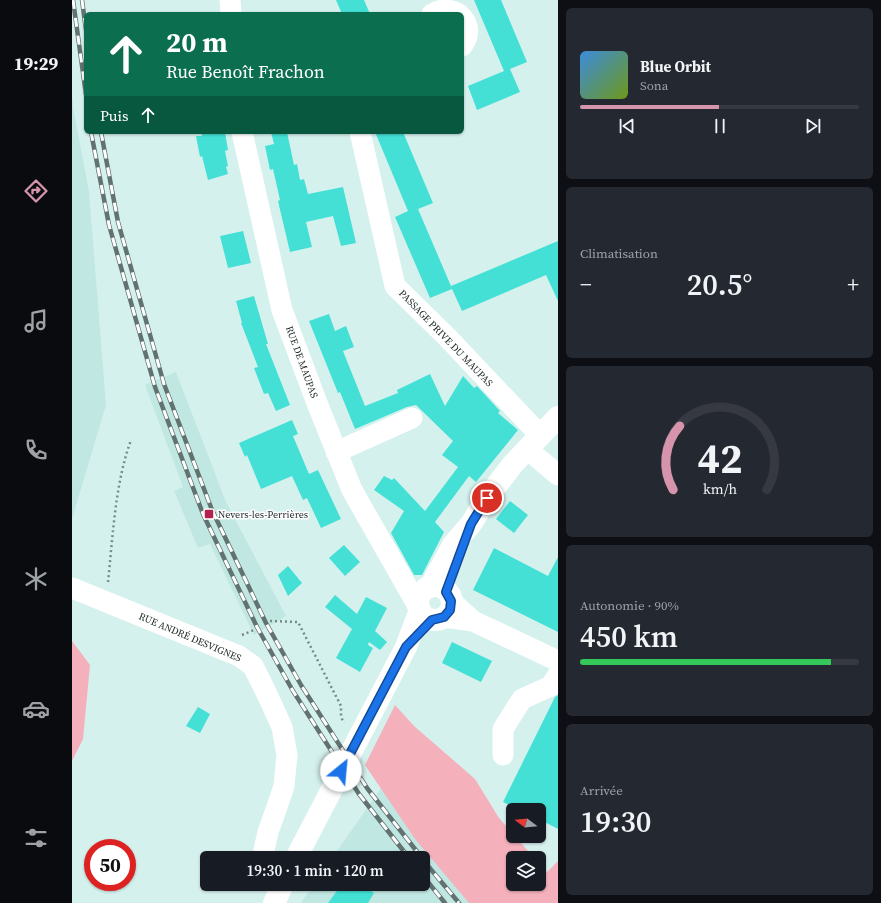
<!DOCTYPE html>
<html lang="fr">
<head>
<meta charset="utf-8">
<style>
	body { margin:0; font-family:"Source Serif 4",serif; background:#242831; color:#f1f3f6; height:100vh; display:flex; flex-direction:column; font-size:15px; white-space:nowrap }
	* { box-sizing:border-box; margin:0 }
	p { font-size:13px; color:#9ea1a6 }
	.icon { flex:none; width:22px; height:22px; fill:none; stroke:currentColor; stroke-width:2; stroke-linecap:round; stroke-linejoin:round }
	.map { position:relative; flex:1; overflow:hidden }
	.side { display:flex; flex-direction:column; gap:8px; padding:8px; background:#0d0f14; width:323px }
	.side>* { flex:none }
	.banner { position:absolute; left:12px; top:12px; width:380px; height:122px; border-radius:6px; box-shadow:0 1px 3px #0004; background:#0b6e4f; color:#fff; overflow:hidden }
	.needle { width:26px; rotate:286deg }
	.buttons { position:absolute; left:434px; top:803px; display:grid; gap:8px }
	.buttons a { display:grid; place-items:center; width:40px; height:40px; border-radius:6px; background:#171b24; box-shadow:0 1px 3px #0004; font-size:20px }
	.speed { position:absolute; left:12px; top:839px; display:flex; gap:8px; font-size:20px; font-weight:700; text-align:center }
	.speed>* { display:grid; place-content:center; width:52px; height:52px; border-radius:50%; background:#171b24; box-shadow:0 1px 3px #0004; line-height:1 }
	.speed .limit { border:6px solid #d22; background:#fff; color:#111 }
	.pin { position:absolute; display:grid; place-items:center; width:34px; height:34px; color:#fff; margin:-17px; border:2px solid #fff; border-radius:50%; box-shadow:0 1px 4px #0007 }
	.me { position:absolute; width:44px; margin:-22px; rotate:28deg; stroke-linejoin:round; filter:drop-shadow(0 0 3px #0008) }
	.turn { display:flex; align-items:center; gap:14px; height:84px; padding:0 16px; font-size:18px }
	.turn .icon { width:52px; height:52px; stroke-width:2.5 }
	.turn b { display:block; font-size:28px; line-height:34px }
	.then { display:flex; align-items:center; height:38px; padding:0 16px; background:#0003; gap:8px; font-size:15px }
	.big { font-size:30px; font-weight:600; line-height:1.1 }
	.side .tile { flex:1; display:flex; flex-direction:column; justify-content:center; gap:6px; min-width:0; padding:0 14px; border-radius:6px; background:#242831 }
	.side .dial { align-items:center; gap:0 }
	.dial svg { height:104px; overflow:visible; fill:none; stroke:#363941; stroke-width:7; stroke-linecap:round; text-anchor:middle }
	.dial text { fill:#f1f3f6; stroke:none }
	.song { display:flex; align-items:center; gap:12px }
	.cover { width:48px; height:48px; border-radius:6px; background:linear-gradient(135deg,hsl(210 70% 55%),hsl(80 70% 35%)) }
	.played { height:4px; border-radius:2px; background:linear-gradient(90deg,#d594ab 50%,#363941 50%) }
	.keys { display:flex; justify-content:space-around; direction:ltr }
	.heat { display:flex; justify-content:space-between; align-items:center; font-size:22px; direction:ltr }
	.charge { height:6px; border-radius:3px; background:linear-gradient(90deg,#34c759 90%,#363941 0) }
	.trip { position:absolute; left:128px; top:851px; width:230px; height:40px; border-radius:6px; background:#171b24; box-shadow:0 1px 3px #0004; font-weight:600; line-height:40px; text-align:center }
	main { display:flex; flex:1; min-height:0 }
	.menu { display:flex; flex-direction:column; width:72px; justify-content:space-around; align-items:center; background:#090b0e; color:#9ea1a6 }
	.menu .icon { width:28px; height:28px }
	.menu .current { color:#d594ab }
	.menu b { font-size:18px; color:#f1f3f6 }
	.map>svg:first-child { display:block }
	.built { fill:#c1e7e2 }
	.green { fill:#f4b0bb }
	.building { fill:#44e0d6 }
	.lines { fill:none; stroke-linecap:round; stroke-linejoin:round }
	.path { stroke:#788a88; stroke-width:2.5; stroke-dasharray:2 3; stroke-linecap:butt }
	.minor { stroke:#fff; stroke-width:21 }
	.major { stroke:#fff; stroke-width:22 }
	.rail-casing { stroke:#627271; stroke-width:4.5 }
	.rail { stroke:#fff; stroke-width:3; stroke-dasharray:9; stroke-linecap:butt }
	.route-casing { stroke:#114b97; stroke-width:10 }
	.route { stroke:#1a73e8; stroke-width:7 }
	.poi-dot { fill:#b2214f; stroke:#fff; stroke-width:1.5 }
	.labels { text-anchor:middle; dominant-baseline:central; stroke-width:3; stroke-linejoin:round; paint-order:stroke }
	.street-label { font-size:10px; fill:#242e2d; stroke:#fff }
	.poi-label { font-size:10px; fill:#242e2d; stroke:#fff; text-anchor:start }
</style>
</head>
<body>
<main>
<nav class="menu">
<b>19:29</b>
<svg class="icon current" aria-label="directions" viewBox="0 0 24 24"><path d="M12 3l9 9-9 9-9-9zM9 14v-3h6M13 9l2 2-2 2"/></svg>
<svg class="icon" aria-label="music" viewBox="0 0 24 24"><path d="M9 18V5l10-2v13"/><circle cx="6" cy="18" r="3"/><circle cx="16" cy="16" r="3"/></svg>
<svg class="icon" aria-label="phone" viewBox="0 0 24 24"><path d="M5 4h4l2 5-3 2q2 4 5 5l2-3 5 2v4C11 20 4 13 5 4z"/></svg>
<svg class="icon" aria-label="climate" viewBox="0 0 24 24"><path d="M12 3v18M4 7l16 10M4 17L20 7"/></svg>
<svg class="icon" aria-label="car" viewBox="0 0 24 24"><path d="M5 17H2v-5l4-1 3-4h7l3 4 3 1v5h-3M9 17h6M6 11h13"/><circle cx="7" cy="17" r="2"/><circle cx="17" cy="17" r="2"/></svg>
<svg class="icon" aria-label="filters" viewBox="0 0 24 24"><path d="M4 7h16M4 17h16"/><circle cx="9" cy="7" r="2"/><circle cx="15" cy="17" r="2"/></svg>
</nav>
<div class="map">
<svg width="486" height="903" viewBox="0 0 486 903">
	<rect width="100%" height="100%" fill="#d5f1ee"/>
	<g class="built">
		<path d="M0 95 2 112 17 192 34 405 0 519Z"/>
		<path d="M104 372 154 502 214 616 182 635 138 544 126 548 102 491 111 487 73 385Z"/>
		<path d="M324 767 435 903H229L242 884H351V858H260Z"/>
	</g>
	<g class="green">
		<path d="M0 641 18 665 11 739 0 761Z"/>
		<path d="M323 705 342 726 403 779 427 818 441 834V836H443L462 858H441V884H467V863L475 872 486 861V903H397L343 839 293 765Z"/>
	</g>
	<g class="building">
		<path d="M264 0H292L298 14H270Z"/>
		<path d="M402 0H429L455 62 438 69 448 92 405 110 396 86 432 71Z"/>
		<path d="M129 132H153L156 150 153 151 156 166 154 167 156 174 136 180 130 156 128 157 124 136H130Z"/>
		<path d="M199 132H215L222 165 225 164 228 180 232 179 236 194 271 187 284 243 269 246 261 216 234 222 240 247 218 252 206 201 208 200 201 169 198 170 193 146 202 144Z"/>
		<path d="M303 132H331L361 203 346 209 379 286 486 241V301L474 275 390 311 380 289 358 298 323 217 336 211Z"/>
		<path d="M171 231 179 263 156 268 148 236Z"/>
		<path d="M182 296 196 344H194L218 405 204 411 196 393 192 394 182 368 186 367 169 323H170L164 301Z"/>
		<path d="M257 314 263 331 274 326 282 347 271 351 293 406 326 393 325 390 358 374 373 406 391 376 402 388 405 386 428 411 426 413 446 430 404 482 397 476 363 522 372 532 350 575H342L319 533 332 511 302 490 312 476 320 480 322 478 353 511 386 467 370 455 381 441 344 405 335 407 283 429 268 392 266 393 237 321Z"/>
		<path d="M220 420 226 434 221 436 237 474 246 470 269 519 249 528 235 498 231 500 220 476 189 489 175 455 173 457 167 443Z"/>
		<path d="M438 501 456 515 442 533 424 519Z"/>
		<path d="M272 545 288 562 273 576 257 558Z"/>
		<path d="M422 548 476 576 486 557V632L401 590Z"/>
		<path d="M216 566 230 583 216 596 206 575Z"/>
		<path d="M263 595 285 614 294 597 315 608 303 631 315 642 308 650 297 642 296 645 301 648 288 672 264 658 280 629 253 607Z"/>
		<path d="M380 642 420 661 409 682 370 663Z"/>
		<path d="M486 695V829L467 819V810H447L431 802 483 697Z"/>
		<path d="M126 707 138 714 128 733 114 726Z"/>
		<path d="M270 884H288L302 893 296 903H256Z"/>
	</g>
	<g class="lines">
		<g class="path">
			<path d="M36 582C41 535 43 484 59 440"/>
			<path d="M198 621 226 622 269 706V717L272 723"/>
			<path d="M170 635 182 630"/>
		</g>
		<g class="minor">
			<path d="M158 0 159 14"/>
			<path d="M360 14C370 8 378 9 387 14"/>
			<path d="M390 17C398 26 397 37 390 46"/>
			<path d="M170 132 210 310 245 403 280 490 346 606"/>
			<path d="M288 132 323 286 375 337 468 435"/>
			<path d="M455 449 486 475"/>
			<path d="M264 452 340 418"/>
			<path d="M0 588 167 656 181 666 194 692 210 727 215 755 212 786 205 807 196 832 192 850 193 858"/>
			<path d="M379 601 401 621 486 661"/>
			<path d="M372 617 401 621"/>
			<path d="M431 755V729L450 699 479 686 486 675"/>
		</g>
		<g class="major">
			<circle cx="363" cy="603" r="17"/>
			<path d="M358 587 381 545 399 524 415 498 441 464 486 417"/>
			<path d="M224 858 334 647 348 610"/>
			<path d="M202 903 211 884"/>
		</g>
		<defs>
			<g id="rail">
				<path d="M1 0 14 95"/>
				<path d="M10 0 14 30"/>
				<path d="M19 132 37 225 83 387 131 514 185 627 221 691 287 794 337 858"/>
				<path d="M29 132 46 222 92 384 140 510 194 623 229 685 295 788 350 858"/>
				<path d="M351 860 387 903"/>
				<path d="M351 876 373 903"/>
			</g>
		</defs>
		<use href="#rail" class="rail-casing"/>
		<use href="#rail" class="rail"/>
	</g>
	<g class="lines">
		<defs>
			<path id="route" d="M269 771 334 647 360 620 372 617 378 610 379 601 374 592 399 524 415 498"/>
		</defs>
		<use href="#route" class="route-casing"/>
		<use href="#route" class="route"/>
	</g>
	<rect class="poi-dot" x="132" y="509" width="10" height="10" rx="2"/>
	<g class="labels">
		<g class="street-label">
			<text transform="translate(374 338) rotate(46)">PASSAGE PRIVE DU MAUPAS</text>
			<text transform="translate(230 362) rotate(70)">RUE DE MAUPAS</text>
			<text transform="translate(118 637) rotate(23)">RUE ANDRÉ DESVIGNES</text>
		</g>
		<g class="poi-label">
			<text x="146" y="514">Nevers-les-Perrières</text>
		</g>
	</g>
</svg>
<div class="buttons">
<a><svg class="needle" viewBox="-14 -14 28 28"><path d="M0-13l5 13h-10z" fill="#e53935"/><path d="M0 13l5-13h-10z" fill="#9ea1a6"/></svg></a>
<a><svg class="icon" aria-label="layers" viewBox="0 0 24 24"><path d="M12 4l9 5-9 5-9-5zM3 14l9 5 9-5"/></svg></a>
</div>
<div class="speed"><div class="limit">50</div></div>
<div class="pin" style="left:415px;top:498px;background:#d93025"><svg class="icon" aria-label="arrive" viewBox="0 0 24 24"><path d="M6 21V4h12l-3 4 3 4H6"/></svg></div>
<svg class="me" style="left:269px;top:771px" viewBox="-20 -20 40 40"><circle r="19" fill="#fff"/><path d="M0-13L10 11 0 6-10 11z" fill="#1a73e8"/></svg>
<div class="trip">19:30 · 1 min · 120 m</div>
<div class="banner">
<div class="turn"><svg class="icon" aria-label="ahead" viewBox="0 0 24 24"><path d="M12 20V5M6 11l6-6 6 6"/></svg><div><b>20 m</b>Rue Benoît Frachon</div></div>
<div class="then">Puis<svg class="icon" aria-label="ahead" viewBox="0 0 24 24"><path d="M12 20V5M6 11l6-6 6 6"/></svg></div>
</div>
</div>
<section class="side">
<div class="tile">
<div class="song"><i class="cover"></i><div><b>Blue Orbit</b><p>Sona</p></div></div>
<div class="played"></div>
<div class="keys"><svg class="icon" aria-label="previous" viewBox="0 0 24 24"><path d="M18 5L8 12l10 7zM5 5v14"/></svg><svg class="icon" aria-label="pause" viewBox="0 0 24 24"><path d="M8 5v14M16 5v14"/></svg><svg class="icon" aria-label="next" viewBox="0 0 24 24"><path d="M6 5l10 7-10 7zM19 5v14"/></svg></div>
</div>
<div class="tile"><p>Climatisation</p>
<div class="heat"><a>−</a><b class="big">20.5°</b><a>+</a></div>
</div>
<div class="tile dial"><svg viewBox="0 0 100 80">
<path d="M14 69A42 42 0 1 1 86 69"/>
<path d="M14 69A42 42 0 0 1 19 20" stroke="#d594ab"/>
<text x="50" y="56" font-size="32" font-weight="700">42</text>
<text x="50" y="72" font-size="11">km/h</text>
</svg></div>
<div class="tile"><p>Autonomie · 90%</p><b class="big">450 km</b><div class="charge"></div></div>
<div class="tile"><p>Arrivée</p><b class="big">19:30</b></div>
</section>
</main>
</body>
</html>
